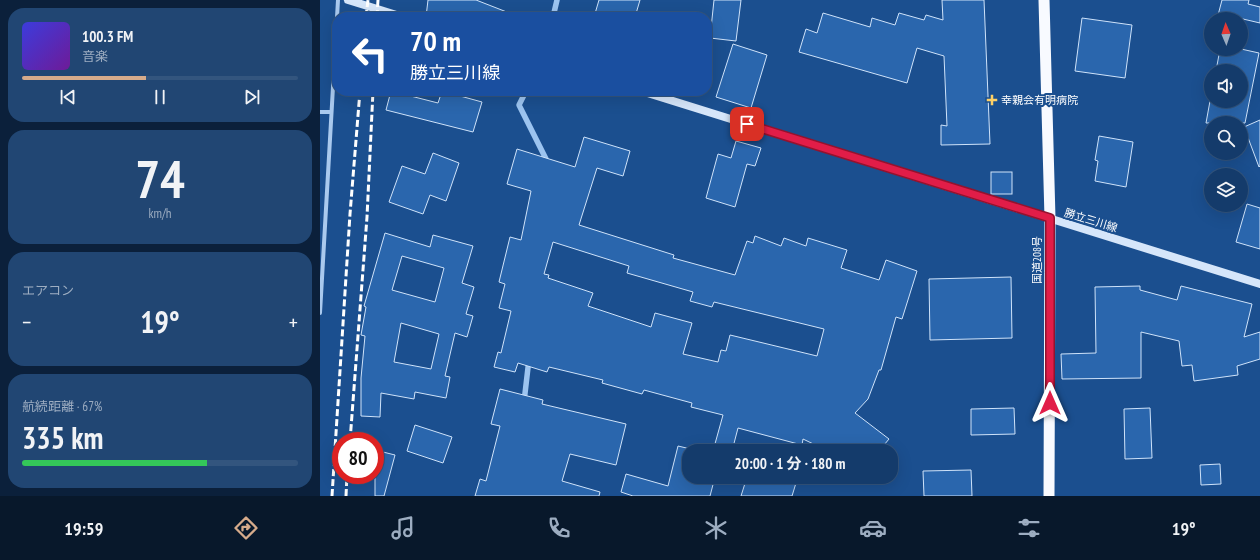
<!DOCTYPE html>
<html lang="ja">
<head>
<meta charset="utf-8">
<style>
	body { margin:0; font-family:"PT Sans Narrow","Noto Sans JP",sans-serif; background:#214673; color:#f1f3f6; height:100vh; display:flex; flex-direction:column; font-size:15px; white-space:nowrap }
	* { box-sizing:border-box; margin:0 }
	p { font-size:13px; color:#9dadc1 }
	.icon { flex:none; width:22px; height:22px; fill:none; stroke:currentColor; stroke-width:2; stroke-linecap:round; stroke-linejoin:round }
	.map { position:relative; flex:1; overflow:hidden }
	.drawer { display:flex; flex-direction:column; gap:8px; padding:8px; background:#0b203b; width:320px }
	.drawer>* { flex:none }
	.hud { position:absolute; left:12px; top:12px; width:380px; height:84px; border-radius:16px; box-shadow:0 4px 16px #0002,0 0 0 1px #33557e; background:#1a4fa0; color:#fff; overflow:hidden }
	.needle { width:26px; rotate:358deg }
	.controls { position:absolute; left:884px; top:12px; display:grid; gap:8px }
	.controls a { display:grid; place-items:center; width:44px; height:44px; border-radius:50%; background:#143b6b; box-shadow:0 4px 16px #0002,0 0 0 1px #33557e; font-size:20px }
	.speed { position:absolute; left:12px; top:432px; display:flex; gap:8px; font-size:20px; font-weight:700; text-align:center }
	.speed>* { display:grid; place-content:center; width:52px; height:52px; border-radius:50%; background:#143b6b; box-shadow:0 4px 16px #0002,0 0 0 1px #33557e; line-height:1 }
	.speed .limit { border:6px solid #d22; background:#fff; color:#111 }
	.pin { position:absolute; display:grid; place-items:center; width:34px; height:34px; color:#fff; margin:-17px; border-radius:8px; box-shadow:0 2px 6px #0006 }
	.me { position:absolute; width:44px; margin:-22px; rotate:0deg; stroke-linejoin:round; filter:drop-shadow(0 0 3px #0008) }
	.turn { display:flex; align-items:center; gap:14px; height:84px; padding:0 12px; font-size:18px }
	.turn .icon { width:52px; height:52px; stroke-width:2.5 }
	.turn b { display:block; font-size:28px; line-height:34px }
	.big { font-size:30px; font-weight:700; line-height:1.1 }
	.drawer .widget { flex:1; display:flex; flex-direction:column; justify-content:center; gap:6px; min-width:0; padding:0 14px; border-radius:16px; background:#214673 }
	.drawer .dial { align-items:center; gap:0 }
	.dial b { font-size:52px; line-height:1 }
	.song { display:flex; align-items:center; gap:12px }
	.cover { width:48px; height:48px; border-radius:6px; background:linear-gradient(135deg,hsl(240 70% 55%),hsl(280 70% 35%)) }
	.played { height:4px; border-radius:2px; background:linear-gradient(90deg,#d6ab8b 45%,#33557e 45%) }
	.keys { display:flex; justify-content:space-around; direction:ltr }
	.heat { display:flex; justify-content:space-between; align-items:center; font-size:22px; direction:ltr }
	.charge { height:6px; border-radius:3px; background:linear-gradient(90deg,#34c759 67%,#33557e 0) }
	.trip { position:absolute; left:362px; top:444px; width:216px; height:40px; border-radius:16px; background:#143b6b; box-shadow:0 4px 16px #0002,0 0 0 1px #33557e; font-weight:700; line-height:40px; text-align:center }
	.tabs { display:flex; height:64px; justify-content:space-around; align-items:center; background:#08182b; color:#9dadc1 }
	.tabs .icon { width:28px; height:28px }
	.tabs .selected { color:#d6ab8b }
	.tabs b { font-size:18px; color:#f1f3f6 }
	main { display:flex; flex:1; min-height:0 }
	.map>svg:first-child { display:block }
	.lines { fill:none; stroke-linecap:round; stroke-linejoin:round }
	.stream { stroke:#9cc4f0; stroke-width:5.5 }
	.building { fill:#2a66ad; stroke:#cfe3fa; fill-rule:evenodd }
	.minor { stroke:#a9c9ee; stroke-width:4 }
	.secondary { stroke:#d6e6fa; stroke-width:8 }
	.trunk { stroke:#f8faff; stroke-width:11 }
	.rail { stroke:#fff; stroke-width:3; stroke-dasharray:7 3; stroke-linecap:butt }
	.route-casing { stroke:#92132f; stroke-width:10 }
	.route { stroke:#e11d48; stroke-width:7 }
	.poi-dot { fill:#ffd166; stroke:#1b4f8f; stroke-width:1.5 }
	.labels { text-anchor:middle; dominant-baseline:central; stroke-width:4; stroke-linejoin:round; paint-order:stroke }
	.poi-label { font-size:11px; fill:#fff; stroke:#1b4f8f; text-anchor:start }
	.street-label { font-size:11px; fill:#fff; stroke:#1b4f8f }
</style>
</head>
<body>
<main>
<section class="drawer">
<div class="widget">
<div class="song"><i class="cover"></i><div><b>100.3 FM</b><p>音楽</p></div></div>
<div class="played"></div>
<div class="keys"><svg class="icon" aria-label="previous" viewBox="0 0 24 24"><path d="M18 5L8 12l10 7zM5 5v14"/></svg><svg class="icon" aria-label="pause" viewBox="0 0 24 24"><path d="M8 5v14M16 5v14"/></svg><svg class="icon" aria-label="next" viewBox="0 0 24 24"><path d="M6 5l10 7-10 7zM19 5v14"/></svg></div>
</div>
<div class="widget dial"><b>74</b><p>km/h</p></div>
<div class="widget"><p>エアコン</p>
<div class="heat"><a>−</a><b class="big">19°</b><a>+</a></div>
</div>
<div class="widget"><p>航続距離 · 67%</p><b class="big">335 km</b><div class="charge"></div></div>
</section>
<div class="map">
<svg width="940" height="496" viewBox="0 0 940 496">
	<rect width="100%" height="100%" fill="#1b4f8f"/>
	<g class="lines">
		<g class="stream">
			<path d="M233 17 237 0"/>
			<path d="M206 91 199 105 226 159 223 164"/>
			<path d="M204 402 209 359"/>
		</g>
	</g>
	<g class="building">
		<path d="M108 0H156L197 16V17H106Z"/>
		<path d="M279 0H320L315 17H274Z"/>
		<path d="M394 0H421L416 41 390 38Z"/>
		<path d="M622 0H664L670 144 621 145V125L627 126 624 56 597 48 587 83 479 52 486 29 497 33 503 13 550 27 552 18 575 25 579 13 604 20 606 15 623 20Z"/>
		<path d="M902 0H929L928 4 940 7V23L923 19H897Z"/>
		<path d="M762 18 812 25 805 78 755 71Z"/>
		<path d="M413 44 447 55 431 108 396 97Z"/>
		<path d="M900 49H921L939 53 925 123H886L890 101H921V71H896Z"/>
		<path d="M71 91 118 103 122 91 162 102 153 132 66 110Z"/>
		<path d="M940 120V166L939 167 924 127Z"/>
		<path d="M779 136 813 142 806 187 775 181 778 161 775 160Z"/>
		<path d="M264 137 310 151 303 176 277 168 259 225 354 255 353 258 415 275 427 241 433 243 435 236 461 246 464 238 486 246 488 238 527 250 521 268 559 280 566 260 597 271 582 319 576 317 561 370H559L548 399 535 413 569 439 559 451H508L483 439 482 445 418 428 412 451H393L403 415 371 407 372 403 324 390 322 394 282 383 283 380 229 367 227 372 198 363 195 372 174 367 178 352 181 353 191 311 179 308 185 284 179 282 190 237 201 240 211 191 187 184 197 149 255 167ZM233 242 309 266 307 273 373 292 370 301 392 307 394 302 504 329 497 356 410 335 406 351 401 350 398 362 363 354 372 323 335 313 331 327 268 306 273 293 228 278 229 275 224 274Z"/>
		<path d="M416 141 441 148 435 166 427 164 415 207 386 198 398 154 411 158Z"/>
		<path d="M113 153 139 163 126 201 110 195 103 214 69 202 82 166 105 174Z"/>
		<rect x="671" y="172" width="21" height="22"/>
		<path d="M927 204 940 208V249L916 242Z"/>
		<path d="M65 233 110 247 113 235 153 246 142 283 154 287 146 314 153 316 147 337 135 333 125 376 130 377 126 398 95 392 94 399 61 393 60 417 41 416V378L45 336 41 335 46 307 44 306ZM82 256 124 268 115 302 72 290ZM81 323 119 334 111 369 74 362Z"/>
		<path d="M691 277 692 338 610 340 609 279Z"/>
		<path d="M820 286V290L857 300 861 286 932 304 924 337 940 332V359L917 366 918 375 874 381 872 365 862 366 859 341 821 332V378L742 379 741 354 776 353 775 287Z"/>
		<path d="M180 389 223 400 222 404 306 424 296 465 250 454 242 481 280 492 279 496H155L160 479 166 481 180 426 171 424Z"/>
		<path d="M694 408 695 434 651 435V409Z"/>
		<path d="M830 408 832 458 805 459 804 409Z"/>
		<path d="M95 425 132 437 123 463 87 451Z"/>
		<path d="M358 446 379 451H369V477H395L390 496H313L301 492 306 474 348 486Z"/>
		<path d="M55 450 75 455 64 496H55Z"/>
		<path d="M900 464 901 484 881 485 880 465Z"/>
		<path d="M651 470 652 496H604L603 471Z"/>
		<path d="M427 477H458L476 483 472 496H421Z"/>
	</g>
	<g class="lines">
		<g class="minor">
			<path d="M0 112H11"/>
			<path d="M0 313 18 0"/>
		</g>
		<g class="secondary">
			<path d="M28 0 83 17"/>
			<path d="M321 91 940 284"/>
		</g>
		<path class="trunk" d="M724 0 730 218 729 496"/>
		<g class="rail">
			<path d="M46 17 48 0"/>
			<path d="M57 17 58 0"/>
			<path d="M30 441 47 217 53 91"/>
			<path d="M12 496 30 214 40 91"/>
			<path d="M26 496 27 475"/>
		</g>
	</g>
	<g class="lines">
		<defs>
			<path id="route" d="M427 124 730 218V403"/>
		</defs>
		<use href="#route" class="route-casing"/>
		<use href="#route" class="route"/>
	</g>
	<path class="poi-dot" d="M670 94h4v4h4v4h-4v4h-4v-4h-4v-4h4z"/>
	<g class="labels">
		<g class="poi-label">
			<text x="681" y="100">幸親会有明病院</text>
		</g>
		<g class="street-label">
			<text transform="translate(771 220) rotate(17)">勝立三川線</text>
			<text transform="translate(717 260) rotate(-90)">国道208号</text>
		</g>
	</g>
</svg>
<div class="controls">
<a><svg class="needle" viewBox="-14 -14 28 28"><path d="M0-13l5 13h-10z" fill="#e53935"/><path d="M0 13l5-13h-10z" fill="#9dadc1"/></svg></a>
<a><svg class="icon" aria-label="sound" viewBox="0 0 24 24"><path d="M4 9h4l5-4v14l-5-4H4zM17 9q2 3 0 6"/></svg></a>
<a><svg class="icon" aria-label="search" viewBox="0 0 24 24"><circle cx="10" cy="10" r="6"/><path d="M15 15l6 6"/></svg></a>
<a><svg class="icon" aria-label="layers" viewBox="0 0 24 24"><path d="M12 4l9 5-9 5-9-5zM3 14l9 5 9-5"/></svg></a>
</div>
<div class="speed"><div class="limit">80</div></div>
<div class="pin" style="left:427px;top:124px;background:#d93025"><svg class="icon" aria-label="arrive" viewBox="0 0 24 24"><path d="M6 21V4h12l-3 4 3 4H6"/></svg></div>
<svg class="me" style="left:730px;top:403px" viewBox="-20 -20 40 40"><path d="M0-17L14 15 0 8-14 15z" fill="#e11d48" stroke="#fff" stroke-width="4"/></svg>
<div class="trip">20:00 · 1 分 · 180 m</div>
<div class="hud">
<div class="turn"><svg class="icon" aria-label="left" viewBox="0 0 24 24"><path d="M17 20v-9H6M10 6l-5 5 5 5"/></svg><div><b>70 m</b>勝立三川線</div></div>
</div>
</div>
</main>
<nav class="tabs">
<b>19:59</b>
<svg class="icon selected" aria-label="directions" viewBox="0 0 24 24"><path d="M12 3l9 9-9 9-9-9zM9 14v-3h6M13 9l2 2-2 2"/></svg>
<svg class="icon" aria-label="music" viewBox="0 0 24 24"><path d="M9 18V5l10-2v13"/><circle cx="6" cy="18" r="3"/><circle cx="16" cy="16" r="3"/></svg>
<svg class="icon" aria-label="phone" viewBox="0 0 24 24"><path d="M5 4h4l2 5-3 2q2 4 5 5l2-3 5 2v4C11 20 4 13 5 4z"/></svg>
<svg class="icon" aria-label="climate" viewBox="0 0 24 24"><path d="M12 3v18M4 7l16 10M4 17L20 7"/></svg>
<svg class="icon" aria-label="car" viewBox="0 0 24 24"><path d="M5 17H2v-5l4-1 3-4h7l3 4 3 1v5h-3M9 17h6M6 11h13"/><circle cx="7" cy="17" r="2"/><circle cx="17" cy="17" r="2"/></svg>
<svg class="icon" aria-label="filters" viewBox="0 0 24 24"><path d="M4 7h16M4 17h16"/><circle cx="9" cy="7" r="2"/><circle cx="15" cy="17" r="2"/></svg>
<b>19°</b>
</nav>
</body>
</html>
